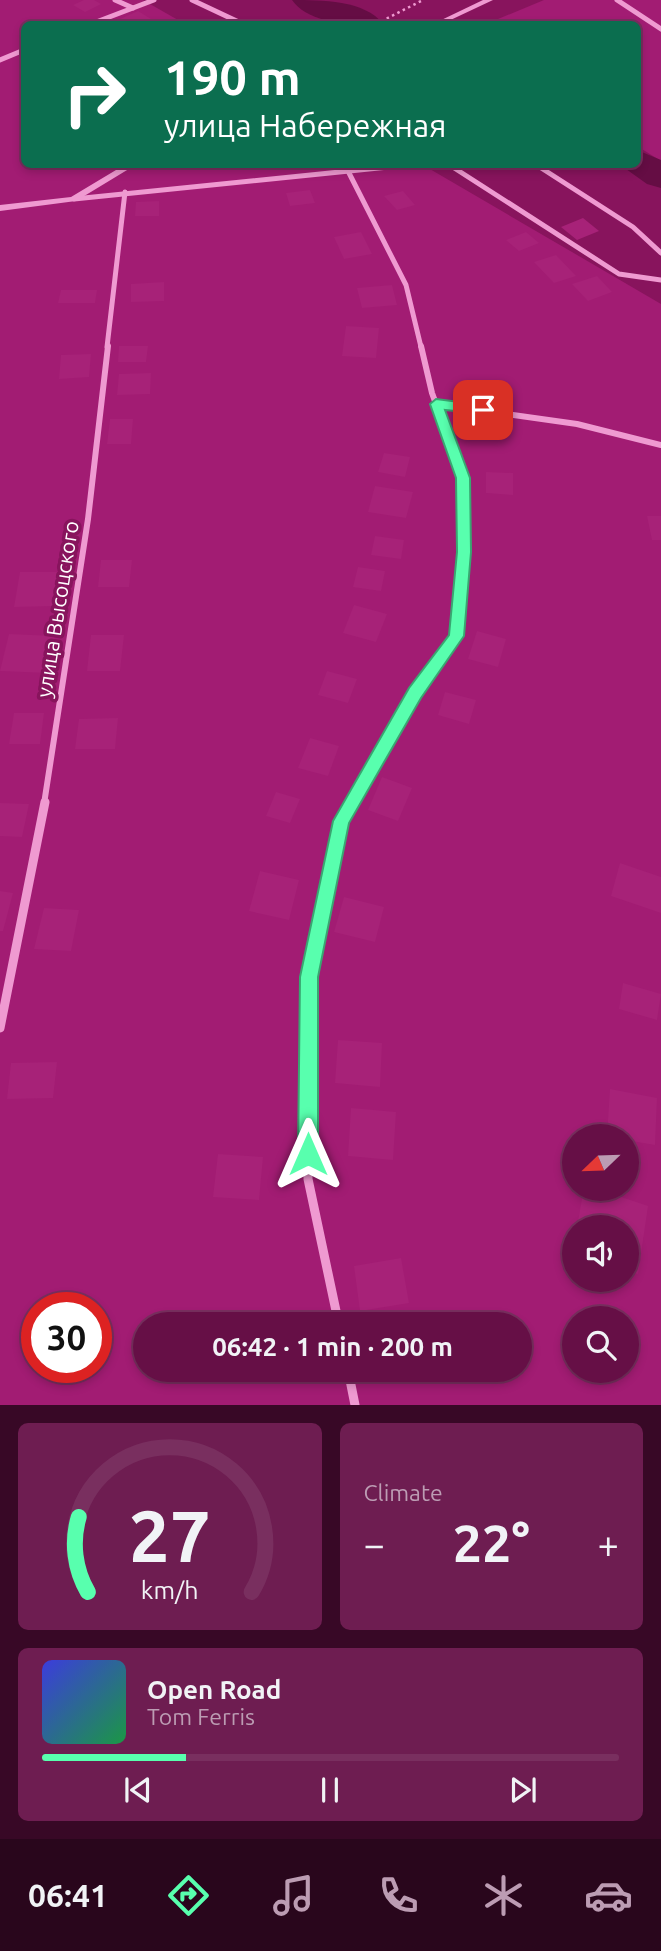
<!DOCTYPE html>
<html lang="en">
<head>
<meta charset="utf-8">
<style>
	body { margin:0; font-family:Ubuntu,sans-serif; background:#6e1d51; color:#f1f3f6; height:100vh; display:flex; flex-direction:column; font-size:26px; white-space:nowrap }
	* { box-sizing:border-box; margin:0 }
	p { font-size:23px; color:#bc9cb3 }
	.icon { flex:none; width:38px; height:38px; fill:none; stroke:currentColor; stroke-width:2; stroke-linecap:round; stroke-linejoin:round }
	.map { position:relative; height:1405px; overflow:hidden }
	.panel { display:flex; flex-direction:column; gap:18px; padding:18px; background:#380826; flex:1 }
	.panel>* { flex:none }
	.guide { position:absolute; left:21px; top:21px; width:620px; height:147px; border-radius:10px; box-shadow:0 4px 10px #0003,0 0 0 2px #792f5f; background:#0b6e4f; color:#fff; overflow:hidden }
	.needle { width:46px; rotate:247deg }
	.fabs { position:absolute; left:562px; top:1124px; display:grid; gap:14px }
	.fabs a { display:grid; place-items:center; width:77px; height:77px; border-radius:50%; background:#660f46; box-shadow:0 4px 10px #0003,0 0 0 2px #792f5f; font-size:35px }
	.speed { position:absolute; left:21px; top:1292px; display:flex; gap:14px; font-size:35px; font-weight:700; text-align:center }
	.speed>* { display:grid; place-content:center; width:91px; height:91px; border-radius:50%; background:#660f46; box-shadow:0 4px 10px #0003,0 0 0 2px #792f5f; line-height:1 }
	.speed .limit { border:10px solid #d22; background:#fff; color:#111 }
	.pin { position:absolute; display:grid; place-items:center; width:60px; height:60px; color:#fff; margin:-30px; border-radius:14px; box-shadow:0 4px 10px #0006 }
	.me { position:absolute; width:77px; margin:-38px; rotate:0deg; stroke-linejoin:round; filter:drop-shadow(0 0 5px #0008) }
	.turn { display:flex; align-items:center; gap:24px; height:147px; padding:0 28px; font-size:32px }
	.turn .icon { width:91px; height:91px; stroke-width:2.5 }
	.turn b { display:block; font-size:49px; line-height:60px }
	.big { font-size:52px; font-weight:700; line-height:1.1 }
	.panel .card { flex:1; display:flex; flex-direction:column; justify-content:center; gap:10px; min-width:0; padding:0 24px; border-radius:10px; background:#6e1d51 }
	.panel .dial { align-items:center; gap:0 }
	.dial svg { height:182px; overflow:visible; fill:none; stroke:#792f5f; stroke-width:7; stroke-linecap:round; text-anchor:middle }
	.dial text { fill:#f1f3f6; stroke:none }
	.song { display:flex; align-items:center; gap:21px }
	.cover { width:84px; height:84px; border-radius:10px; background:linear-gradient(135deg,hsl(240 70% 55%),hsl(140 70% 35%)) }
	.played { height:7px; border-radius:4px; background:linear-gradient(90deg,#58ffae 25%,#792f5f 25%) }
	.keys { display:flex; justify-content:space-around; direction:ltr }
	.heat { display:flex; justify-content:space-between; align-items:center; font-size:38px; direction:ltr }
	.panel .tiles { flex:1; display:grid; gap:18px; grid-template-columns:1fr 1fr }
	.card:last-child { grid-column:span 2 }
	.trip { position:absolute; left:133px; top:1312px; width:399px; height:70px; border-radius:35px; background:#660f46; box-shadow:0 4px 10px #0003,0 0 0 2px #792f5f; font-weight:700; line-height:70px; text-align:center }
	.tab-bar { display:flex; height:112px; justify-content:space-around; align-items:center; background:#29061c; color:#bc9cb3 }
	.tab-bar .icon { width:49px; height:49px }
	.tab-bar .active { color:#58ffae }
	.tab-bar b { font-size:32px; color:#f1f3f6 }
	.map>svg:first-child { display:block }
	.green { fill:#a21c73; fill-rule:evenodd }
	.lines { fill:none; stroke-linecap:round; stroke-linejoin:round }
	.river { fill:#650d44; fill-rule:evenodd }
	.building { fill:#a72278 }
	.path { stroke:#ef9ad1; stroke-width:2.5; stroke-dasharray:2.5 3.5; stroke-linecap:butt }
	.minor-far2 { stroke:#ef9ad1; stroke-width:5 }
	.minor-far1 { stroke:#ef9ad1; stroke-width:6 }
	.minor { stroke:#ef9ad1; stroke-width:9 }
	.tertiary { fill:#ef9ad1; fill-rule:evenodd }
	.route { fill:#58ffae; stroke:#39a671; stroke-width:2 }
	.labels { text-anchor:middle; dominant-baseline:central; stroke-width:7; stroke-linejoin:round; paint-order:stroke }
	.street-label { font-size:21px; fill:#fff; stroke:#88145d }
</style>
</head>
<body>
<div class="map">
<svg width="661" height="1405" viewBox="0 0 661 1405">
	<rect width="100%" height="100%" fill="#88145d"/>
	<g class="green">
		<path d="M0 0H143L185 24H24V164L423 165 661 304V1405H0ZM574 1136H626V1188H574ZM574 1227H626V1279H574ZM37 1307H96V1367H37ZM574 1318H626V1370H574ZM145 1325H520V1370H145Z"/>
		<path d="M544 0H661V161L637 146V24H486Z"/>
	</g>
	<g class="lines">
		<g class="river">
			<path d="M292 0C321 0 365 0 383 24 357 26 309 25 292 0Z"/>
			<path d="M637 150 661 160V188L647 184 619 164H637Z"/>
		</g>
	</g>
	<g class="building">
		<path d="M84 0H94L101 4 85 12 73 5Z"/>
		<path d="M138 11 151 19 139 24H125L118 20Z"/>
		<path d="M310 190 315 203 290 206 286 193Z"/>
		<path d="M403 191 415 205 397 210 384 196Z"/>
		<path d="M159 201V216H135L136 202Z"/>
		<path d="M583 218 599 231 577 240 561 227Z"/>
		<path d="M361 232 372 254 344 259 334 237Z"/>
		<path d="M526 232 539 243 519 251 506 240Z"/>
		<path d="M556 255 576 276 554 283 534 262Z"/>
		<path d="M597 276 612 292 588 301 572 284Z"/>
		<path d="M164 282V301L131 302V284Z"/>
		<path d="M392 285 397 305 362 308 357 288Z"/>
		<path d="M61 290H97L95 303H58Z"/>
		<path d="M346 326 379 328 376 358 342 356Z"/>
		<path d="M119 346H148L146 362H118Z"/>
		<path d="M91 354 89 377 59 379 61 355Z"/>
		<path d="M151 373 150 394 117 395 119 374Z"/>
		<path d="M110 419H133L131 444H107Z"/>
		<path d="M384 453 410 457 405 477 378 472Z"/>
		<path d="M486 472 513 473V495L486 493Z"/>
		<path d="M375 486 413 492 406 518 368 512Z"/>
		<path d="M647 516H661V540H652Z"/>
		<path d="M375 536 404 540 401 559 371 555Z"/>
		<path d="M101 560H132L129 587H98Z"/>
		<path d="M358 567 385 571 381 591 353 587Z"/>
		<path d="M20 572H60L55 606 14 607Z"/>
		<path d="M354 605 387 614 376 642 343 633Z"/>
		<path d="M477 631 506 639 498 667 468 659Z"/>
		<path d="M9 634 55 636 47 673 0 671Z"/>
		<path d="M91 635H124L120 671H87Z"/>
		<path d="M327 671 357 679 348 703 318 695Z"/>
		<path d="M445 692 476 700 469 724 438 715Z"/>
		<path d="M14 713H44L40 744H9Z"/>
		<path d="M118 718 115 749H75L79 719Z"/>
		<path d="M310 738 339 746 328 776 298 768Z"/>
		<path d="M382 777 412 788 398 821 368 810Z"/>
		<path d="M276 792 300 799 290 823 266 816Z"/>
		<path d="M0 803 29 804 22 837 0 836Z"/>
		<path d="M620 863 661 877V913L611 896Z"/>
		<path d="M260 871 299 880 289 920 249 911Z"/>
		<path d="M0 891 13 893 3 931H0Z"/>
		<path d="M344 897 384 907 375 942 334 932Z"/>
		<path d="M44 908 79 910 71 951 34 949Z"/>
		<path d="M623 983 661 994 657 1020 619 1009Z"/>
		<path d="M338 1040 382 1043 380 1087 335 1083Z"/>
		<path d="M57 1062 53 1098 7 1099 11 1063Z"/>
		<path d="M610 1089 657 1098 655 1145 626 1140V1136H607Z"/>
		<path d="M351 1108 396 1112 393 1160 348 1156Z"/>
		<path d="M218 1154 263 1157 259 1200 213 1197Z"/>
		<path d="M584 1188H594L648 1206 638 1274 626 1270V1227H577Z"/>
		<path d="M401 1258 409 1303 360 1311 354 1266Z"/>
	</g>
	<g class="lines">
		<path class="path" d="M376 24 423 0"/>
		<g class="minor-far2">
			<path d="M115 0 133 8"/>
			<path d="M192 0 243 24"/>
			<path d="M617 0 661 29"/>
			<path d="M91 24 154 0"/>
			<path d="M0 60 24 50"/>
			<path d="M448 164 619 274 661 280"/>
			<path d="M535 164 633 227 661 253"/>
			<path d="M348 171 406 285 421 347"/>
			<path d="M74 199 418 164"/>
			<path d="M107 347 125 192"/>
		</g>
		<g class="minor-far1">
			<path d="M436 404 577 424 661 445"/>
			<path d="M44 804 88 519 108 346"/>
			<path d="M351 804 415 693 456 636 464 552 463 478 432 393 421 346"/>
		</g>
		<g class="minor">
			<path d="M0 1028 45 802"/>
			<path d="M339 1325 308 1179 309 977 341 821 352 802"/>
			<path d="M348 1370 355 1405"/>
		</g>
		<g class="tertiary">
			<path d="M483 0H493L442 24H433Z"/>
			<path d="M126 164H137L76 201 0 211V205L71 197Z"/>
		</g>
	</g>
	<path class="route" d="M436 399 483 405 489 410 483 414 445 410 470 478 471 552 464 636 421 698 349 823 318 977V1154L315 1161 308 1164 301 1161 298 1154 300 977 333 821 409 688 449 635 457 552 456 478 430 404Z"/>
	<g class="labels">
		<g class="street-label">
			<text transform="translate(57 609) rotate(-81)">улица Высоцского</text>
		</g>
	</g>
</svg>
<div class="fabs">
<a><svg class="needle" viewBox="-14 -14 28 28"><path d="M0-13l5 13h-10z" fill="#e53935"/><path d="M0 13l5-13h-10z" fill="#bc9cb3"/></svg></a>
<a><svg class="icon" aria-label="sound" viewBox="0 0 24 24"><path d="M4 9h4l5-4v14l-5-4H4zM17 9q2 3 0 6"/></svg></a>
<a><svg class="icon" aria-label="search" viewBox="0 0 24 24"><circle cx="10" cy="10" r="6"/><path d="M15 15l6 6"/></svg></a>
</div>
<div class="speed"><div class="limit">30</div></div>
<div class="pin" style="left:483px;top:410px;background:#d93025"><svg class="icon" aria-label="arrive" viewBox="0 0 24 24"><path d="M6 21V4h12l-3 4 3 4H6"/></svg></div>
<svg class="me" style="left:308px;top:1154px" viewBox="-20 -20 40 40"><path d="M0-17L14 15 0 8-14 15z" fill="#58ffae" stroke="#fff" stroke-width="4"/></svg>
<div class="trip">06:42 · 1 min · 200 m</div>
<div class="guide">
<div class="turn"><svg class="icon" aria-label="right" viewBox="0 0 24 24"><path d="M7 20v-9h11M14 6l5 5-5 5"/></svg><div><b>190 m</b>улица Набережная</div></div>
</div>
</div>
<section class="panel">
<div class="tiles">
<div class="card dial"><svg viewBox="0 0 100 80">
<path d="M14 69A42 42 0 1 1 86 69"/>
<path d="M14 69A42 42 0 0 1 10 36" stroke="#58ffae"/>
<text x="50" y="56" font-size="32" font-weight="700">27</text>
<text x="50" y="72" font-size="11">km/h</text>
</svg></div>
<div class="card"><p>Climate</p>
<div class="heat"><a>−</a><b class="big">22°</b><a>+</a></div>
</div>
<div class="card">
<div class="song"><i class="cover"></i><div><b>Open Road</b><p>Tom Ferris</p></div></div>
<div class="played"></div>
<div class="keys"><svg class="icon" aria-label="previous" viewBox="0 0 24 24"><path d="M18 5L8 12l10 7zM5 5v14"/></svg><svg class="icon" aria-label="pause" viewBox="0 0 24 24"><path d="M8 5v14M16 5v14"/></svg><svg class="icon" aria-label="next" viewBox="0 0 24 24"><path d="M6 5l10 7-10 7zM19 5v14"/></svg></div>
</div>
</div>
</section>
<nav class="tab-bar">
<b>06:41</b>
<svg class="icon active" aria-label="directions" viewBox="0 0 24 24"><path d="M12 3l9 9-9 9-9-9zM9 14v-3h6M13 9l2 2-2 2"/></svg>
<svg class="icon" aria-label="music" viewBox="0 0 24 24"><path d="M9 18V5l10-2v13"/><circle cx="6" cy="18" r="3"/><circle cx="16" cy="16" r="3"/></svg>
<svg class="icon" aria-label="phone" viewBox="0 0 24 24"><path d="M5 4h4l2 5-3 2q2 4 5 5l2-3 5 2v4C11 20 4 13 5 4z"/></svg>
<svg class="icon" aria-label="climate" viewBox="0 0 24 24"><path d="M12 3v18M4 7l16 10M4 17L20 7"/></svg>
<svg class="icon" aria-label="car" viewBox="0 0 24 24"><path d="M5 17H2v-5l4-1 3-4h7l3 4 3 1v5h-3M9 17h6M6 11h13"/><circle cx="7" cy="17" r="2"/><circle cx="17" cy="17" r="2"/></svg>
</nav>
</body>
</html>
